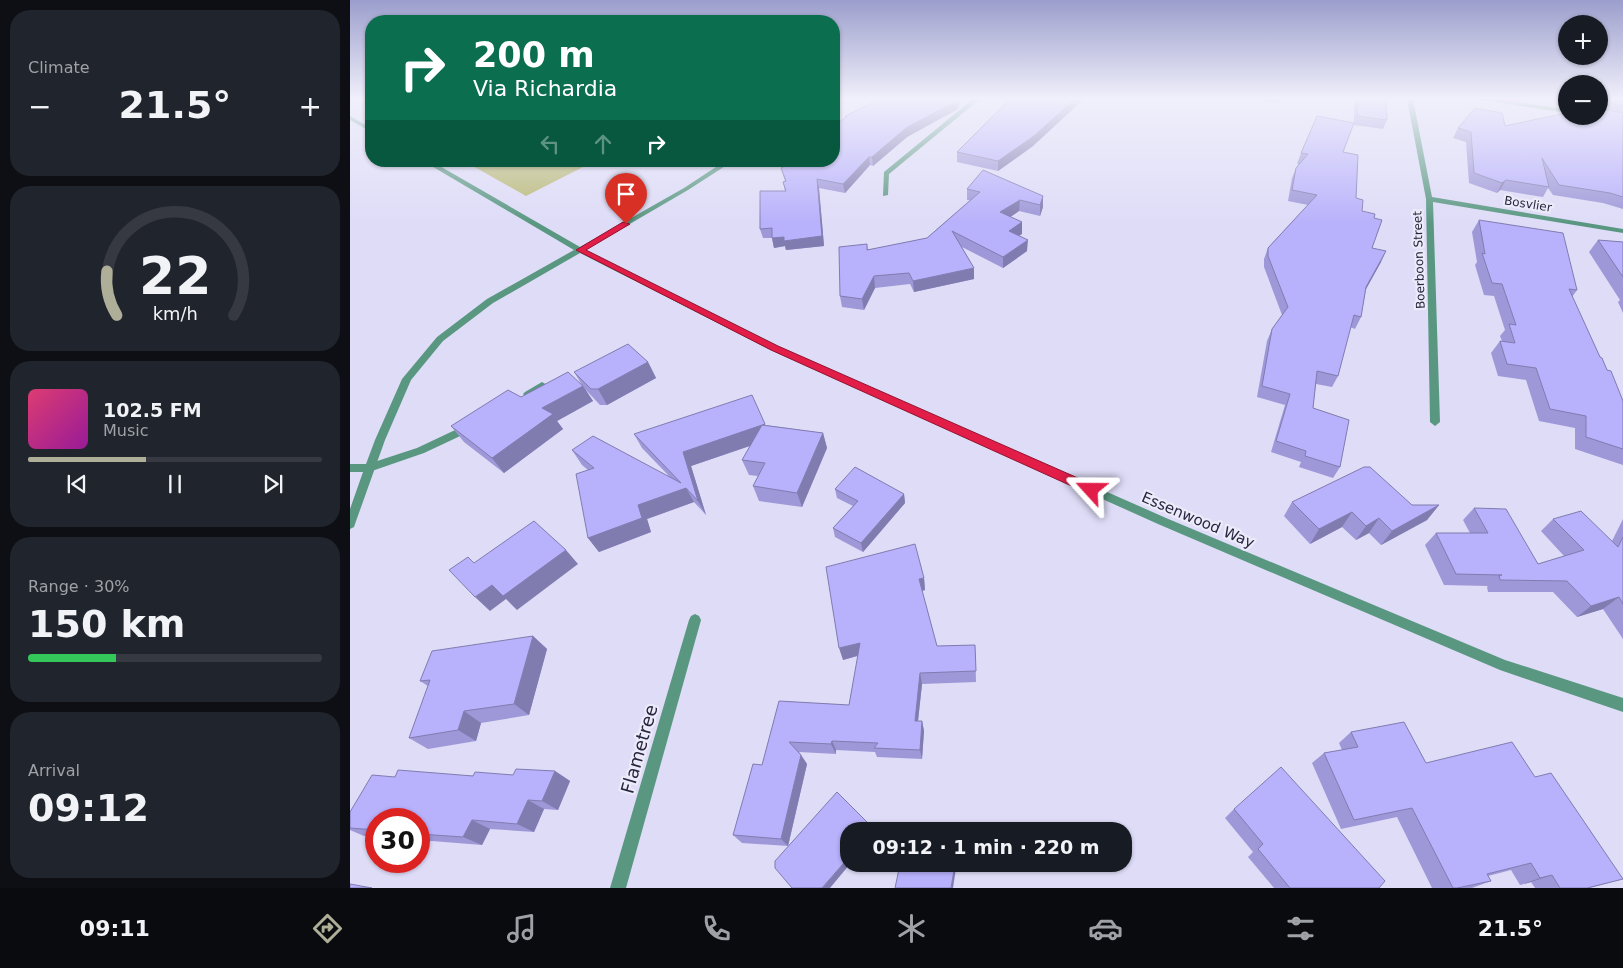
<!DOCTYPE html>
<html lang="en">
<head>
<meta charset="utf-8">
<style>
	body { margin:0; font-family:"DejaVu Sans",sans-serif; background:#20242c; color:#f1f3f6; height:100vh; display:flex; flex-direction:column; font-size:19px; white-space:nowrap }
	* { box-sizing:border-box; margin:0 }
	p { font-size:16px; color:#9ea1a6 }
	.icon { flex:none; width:28px; height:28px; fill:none; stroke:currentColor; stroke-width:2; stroke-linecap:round; stroke-linejoin:round }
	.map { position:relative; flex:1; overflow:hidden }
	.details { display:flex; flex-direction:column; gap:10px; padding:10px; background:#0d0f14; width:350px }
	.details>* { flex:none }
	.banner { position:absolute; left:15px; top:15px; width:475px; height:152px; border-radius:20px; box-shadow:0 1px 4px #0004; background:#0b6e4f; color:#fff; overflow:hidden }
	.controls { position:absolute; left:1208px; top:15px; display:grid; gap:10px }
	.controls a { display:grid; place-items:center; width:50px; height:50px; border-radius:50%; background:#171b24; box-shadow:0 1px 4px #0004; font-size:25px }
	.speed { position:absolute; left:15px; top:808px; display:flex; gap:10px; font-size:25px; font-weight:700; text-align:center }
	.speed>* { display:grid; place-content:center; width:65px; height:65px; border-radius:50%; background:#171b24; box-shadow:0 1px 4px #0004; line-height:1 }
	.speed .limit { border:8px solid #d22; background:#fff; color:#111 }
	.pin { position:absolute; display:grid; place-items:center; width:42px; height:42px; color:#fff; margin:-51px -21px; border-radius:50% 50% 50% 0; rotate:-45deg; box-shadow:0 0 5px #0007 }
	.pin .icon { rotate:45deg }
	.me { position:absolute; width:55px; margin:-28px; rotate:294deg; stroke-linejoin:round; filter:drop-shadow(0 0 4px #0008) }
	.turn { display:flex; align-items:center; gap:18px; height:105px; padding:0 25px; font-size:22px }
	.turn .icon { width:65px; height:65px; stroke-width:2.5 }
	.turn b { display:block; font-size:35px; line-height:42px }
	.lanes { display:flex; align-items:center; height:48px; padding:0 25px; background:#0003; justify-content:center; gap:25px; direction:ltr }
	.lanes .off { opacity:.35 }
	.big { font-size:38px; font-weight:600; line-height:1.1 }
	.details .tile { flex:1; display:flex; flex-direction:column; justify-content:center; gap:8px; min-width:0; padding:0 18px; border-radius:20px; background:#20242c }
	.details .dial { align-items:center; gap:0 }
	.dial svg { height:130px; overflow:visible; fill:none; stroke:#363941; stroke-width:7; stroke-linecap:round; text-anchor:middle }
	.dial text { fill:#f1f3f6; stroke:none }
	.song { display:flex; align-items:center; gap:15px }
	.cover { width:60px; height:60px; border-radius:8px; background:linear-gradient(135deg,hsl(340 70% 55%),hsl(300 70% 35%)) }
	.played { height:5px; border-radius:2px; background:linear-gradient(90deg,#aeae99 40%,#363941 40%) }
	.keys { display:flex; justify-content:space-around; direction:ltr }
	.heat { display:flex; justify-content:space-between; align-items:center; font-size:28px; direction:ltr }
	.charge { height:8px; border-radius:4px; background:linear-gradient(90deg,#34c759 30%,#363941 0) }
	.trip { position:absolute; left:490px; top:822px; width:292px; height:50px; border-radius:20px; background:#171b24; box-shadow:0 1px 4px #0004; font-weight:600; line-height:50px; text-align:center }
	.dock { display:flex; height:80px; justify-content:space-around; align-items:center; background:#090b0e; color:#9ea1a6 }
	.dock .icon { width:35px; height:35px }
	.dock .on { color:#aeae99 }
	.dock b { font-size:22px; color:#f1f3f6 }
	main { display:flex; flex:1; min-height:0 }
	.map>svg:first-child { display:block }
	.green { fill:#b8b874 }
	.lines { fill:none; stroke-linecap:round; stroke-linejoin:round }
	.lane { fill:#599781; fill-rule:evenodd }
	.street { fill:#599781; fill-rule:evenodd }
	.wall { fill:#9e98d8 }
	.shaded-wall { fill:#817cb0 }
	.building { fill:#b8b1fb; stroke:#817cb0 }
	.route { fill:#e11d48; stroke:#92132f }
	.labels { text-anchor:middle; dominant-baseline:central; stroke-width:4.5; stroke-linejoin:round; paint-order:stroke }
	.far-street-label { font-size:12px; fill:#28253f; stroke:#ecebf9 }
	.street-label { font-size:15px; fill:#28253f; stroke:#ecebf9 }
	.near-street-label { font-size:18px; fill:#28253f; stroke:#ecebf9 }
</style>
</head>
<body>
<main>
<section class="details">
<div class="tile"><p>Climate</p>
<div class="heat"><a>−</a><b class="big">21.5°</b><a>+</a></div>
</div>
<div class="tile dial"><svg viewBox="0 0 100 80">
<path d="M14 69A42 42 0 1 1 86 69"/>
<path d="M14 69A42 42 0 0 1 8 42" stroke="#aeae99"/>
<text x="50" y="56" font-size="32" font-weight="700">22</text>
<text x="50" y="72" font-size="11">km/h</text>
</svg></div>
<div class="tile">
<div class="song"><i class="cover"></i><div><b>102.5 FM</b><p>Music</p></div></div>
<div class="played"></div>
<div class="keys"><svg class="icon" aria-label="previous" viewBox="0 0 24 24"><path d="M18 5L8 12l10 7zM5 5v14"/></svg><svg class="icon" aria-label="pause" viewBox="0 0 24 24"><path d="M8 5v14M16 5v14"/></svg><svg class="icon" aria-label="next" viewBox="0 0 24 24"><path d="M6 5l10 7-10 7zM19 5v14"/></svg></div>
</div>
<div class="tile"><p>Range · 30%</p><b class="big">150 km</b><div class="charge"></div></div>
<div class="tile"><p>Arrival</p><b class="big">09:12</b></div>
</section>
<div class="map">
<svg width="1273" height="888" viewBox="0 0 1273 888">
	<rect width="100%" height="100%" fill="#dedcf7"/>
	<path class="green" d="M114 161H221L235 166 176 196Z"/>
	<g class="lines">
		<g class="lane">
			<path d="M192 382 197 385 195 387 181 396H175L173 394 175 392Z"/>
			<path d="M120 423 125 427 123 430 74 453 19 472 15 471 14 468 15 465 67 448Z"/>
		</g>
		<g class="street">
			<path d="M623 99H630L539 174 538 195 533 196 534 172Z"/>
			<path d="M1057 99H1063L1082 197 1273 229V233L1083 202 1090 422 1085 426 1080 422 1076 199Z"/>
			<path d="M1125 99H1144L1216 109V113Z"/>
			<path d="M0 116 21 128V132L0 120Z"/>
			<path d="M73 161H81L230 247 334 188 375 161H383L338 190 235 250 427 346 816 518 1155 660 1273 698V712L1150 670 808 524 421 350 230 253 143 303 93 341 61 380 35 440 5 524 4 527 0 529V509L13 472H0V464H16L25 440 52 379 87 337 137 299 224 250Z"/>
			<path d="M345 614 349 616 351 620 276 888H260L339 620 341 616Z"/>
		</g>
	</g>
	<g class="wall">
		<path d="M530 99H611L608 109 557 137 523 166 520 165 495 193 469 188 474 246 436 250 435 246 424 248 422 238H413L410 229 435 191 433 182 435 181 431 168 484 161 495 116Z"/>
		<path d="M906 99H931L928 104Z"/>
		<path d="M1005 99H1036L1037 120 1033 129 1004 125V103Z"/>
		<path d="M1273 100V209L1253 203 1203 195 1198 188 1193 197 1150 190 1147 193 1119 183 1116 142 1103 138 1108 128 1155 126 1251 108 1254 110 1259 103Z"/>
		<path d="M683 146 648 171 607 162V152Z"/>
		<path d="M993 152 1006 198 1012 211 1024 218 1022 248 1031 262 1016 289 1011 317 1005 329 1000 327 988 376 982 387 966 384 963 408 990 467 983 478 949 467 951 462 921 452 935 405 907 397 917 341 922 329 932 315 914 267V259L918 248 958 205 938 201 942 178 946 168 949 164H947L951 153Z"/>
		<path d="M617 189 693 196V207L690 216 669 211 660 217 672 222V234L669 235 677 251 653 268 612 247 624 268V279L564 292 560 284 525 288 514 310 492 307 490 296 517 244 518 250 577 238 620 200H617Z"/>
		<path d="M1129 220 1227 290 1222 297 1250 357 1273 401V465L1225 449V428L1189 421 1176 380 1148 376 1141 353 1150 341H1152L1150 336 1155 330 1144 296 1134 295 1125 265 1127 262 1122 232Z"/>
		<path d="M1248 240 1273 242V313L1268 302 1270 300 1239 252Z"/>
		<path d="M298 362 306 378 257 405H250L235 389 243 401 207 421 213 429 154 473 114 442 101 426 171 397 232 385 224 372Z"/>
		<path d="M415 425 473 433 477 448 452 507 409 501 403 486 408 476 399 475 392 460 400 446 341 466 356 515 344 502 297 519 301 532 249 552 238 538V470L232 465 222 450 319 476 292 448 284 434Z"/>
		<path d="M485 489 554 494 555 503 513 552 485 537 483 528 503 506 487 498Z"/>
		<path d="M942 502 1062 505H1089L1077 520 1031 545 1019 533 1006 540 992 527 960 544 934 516Z"/>
		<path d="M1124 508 1188 564 1214 556 1191 531 1203 519 1262 541 1273 519V639L1253 609 1227 617 1203 592H1138L1137 587 1138 586 1094 585 1075 545 1086 533H1120L1113 520Z"/>
		<path d="M574 578 575 590 572 591 587 646 625 645 626 682 572 684 568 721H572L574 731 572 759 527 757 525 752 486 750V754L449 752 457 764 438 846 392 843 383 835 412 765 429 701 499 705 508 656 493 660Z"/>
		<path d="M183 636 197 649 179 715 131 723 126 741 78 749 59 738 78 686 70 681Z"/>
		<path d="M1001 732 1076 763 1185 777 1273 879 1240 888H1185L1181 882 1170 885 1161 870 1138 876 1141 881 1122 888H1082L1047 817 991 829 962 763 974 753 992 750 989 743Z"/>
		<path d="M205 771 220 781 208 810 194 809 184 832 140 829 132 845 69 840V819H26V837L14 836 0 830V812L45 777 163 775Z"/>
		<path d="M884 809 1029 888H924L898 857 903 852 875 818Z"/>
	</g>
	<g class="shaded-wall">
		<path d="M608 99H611L608 109 557 137 523 166 522 157 556 128Z"/>
		<path d="M725 99H734L683 146 648 171V161Z"/>
		<path d="M519 157 520 165 495 193 493 184Z"/>
		<path d="M467 179 469 188 474 246 436 250 435 246 424 248 422 238 434 237Z"/>
		<path d="M1156 180 1150 190 1147 193 1152 183Z"/>
		<path d="M693 196V207L690 216V205Z"/>
		<path d="M670 200 669 211 650 224V212Z"/>
		<path d="M672 222V234L659 242V231Z"/>
		<path d="M678 240 677 251 653 268V257Z"/>
		<path d="M1036 251 1031 262 1011 298 1016 287Z"/>
		<path d="M624 268V279L564 292 563 281Z"/>
		<path d="M524 276 525 288 514 310 512 299Z"/>
		<path d="M298 362 306 378 257 405 248 389Z"/>
		<path d="M233 386 243 401 207 421 213 429 154 473 142 458 192 408Z"/>
		<path d="M415 424 420 439 341 466 356 515 348 501 333 452Z"/>
		<path d="M473 433 477 448 452 507 447 493Z"/>
		<path d="M336 488 344 502 297 519 301 532 249 552 238 538 288 505Z"/>
		<path d="M554 494 555 503 513 552 511 543Z"/>
		<path d="M1089 505 1077 520 1031 545 1042 531Z"/>
		<path d="M1002 512 992 527 960 544 969 529Z"/>
		<path d="M1029 518 1019 533 1006 540 1016 526Z"/>
		<path d="M216 550 228 564 167 610 156 599 140 611 125 597 142 585Z"/>
		<path d="M574 578 575 590 571 591 569 579Z"/>
		<path d="M1269 597 1253 609 1227 617 1241 606Z"/>
		<path d="M183 636 197 649 179 715 164 704Z"/>
		<path d="M510 643 513 654 493 660 489 648Z"/>
		<path d="M570 673 572 684 567 730 565 721Z"/>
		<path d="M114 711 131 723 126 741 108 730Z"/>
		<path d="M572 721 574 731 572 759 570 750Z"/>
		<path d="M482 741 486 750V754L481 744Z"/>
		<path d="M451 755 457 764 438 846 431 839Z"/>
		<path d="M205 771 220 781 208 810 192 801Z"/>
		<path d="M178 800 194 809 184 832 167 824Z"/>
		<path d="M122 820 140 829 132 845 113 837Z"/>
		<path d="M499 857V864H500L480 888H472Z"/>
		<path d="M605 864 606 868 603 888H601Z"/>
		<path d="M1202 875 1181 882 1170 885 1190 878Z"/>
	</g>
	<g class="building">
		<path d="M530 99H608V100L556 128 522 157H519L493 184 467 179 472 236 434 241V237L422 238V228L410 229V191H436L433 182 436 181 431 168 445 161H484V125L497 117 495 116Z"/>
		<path d="M660 99H725L684 136 648 161 607 152Z"/>
		<path d="M1008 99H1036L1037 120 1007 116Z"/>
		<path d="M1273 100V106L1259 103Z"/>
		<path d="M1249 105H1253L1251 108 1253 109 1273 113V197L1260 193 1209 185 1192 158 1199 187 1156 180 1152 183 1124 173 1121 132 1108 128 1125 108 1152 113 1155 126 1216 113V116H1249Z"/>
		<path d="M967 116 1004 123 993 152 1008 155 1006 198 1013 200 1012 211 1025 214 1024 218 1032 220 1022 248 1036 251 1016 287 1011 317 1004 315 988 376 967 371 963 408 999 420 990 467 955 456 956 451 926 441 940 394 912 386 922 329 938 307 918 256V248L967 195 942 190 946 168 958 154 951 153Z"/>
		<path d="M633 170 693 196 690 205 670 200 650 212 672 222 659 231 678 240 653 257 602 231 624 268 563 281 559 273 524 276 512 299 490 296 489 247 517 244V250L577 238 630 192 617 189Z"/>
		<path d="M1129 220 1213 233 1227 290 1219 289 1250 357 1252 358 1257 370 1261 371 1273 401V449L1236 437V416L1200 409 1186 368 1157 364 1150 341 1165 343 1159 324 1166 325 1152 284 1142 283 1132 253 1135 254Z"/>
		<path d="M1248 240 1273 242V277Z"/>
		<path d="M278 344 298 362 248 389H241L224 372Z"/>
		<path d="M218 372 233 386 192 408 203 414 142 458 101 426 158 390 171 397Z"/>
		<path d="M402 395 415 424 333 452 348 501 336 488 288 505 292 518 238 538 226 474 244 468 222 450 243 436 331 483 284 434Z"/>
		<path d="M412 425 473 433 447 493 403 486 415 463 392 460Z"/>
		<path d="M505 467 554 494 511 543 483 528 508 501 485 489Z"/>
		<path d="M1014 467H1020L1062 505H1089L1042 531 1029 518 1016 526 1002 512 969 529 942 502Z"/>
		<path d="M1124 508 1156 509 1188 564 1234 550 1203 519 1231 511 1268 547 1273 537V604L1269 597 1241 606 1217 581 1150 580 1149 575H1152L1106 574 1086 533H1138Z"/>
		<path d="M184 521 216 550 153 596 142 585 125 597 99 570 118 557 124 563Z"/>
		<path d="M565 544 574 578 569 579 587 646 625 645 626 671 570 673 565 721H572L570 750 524 748 528 743 482 741 481 744 439 742 451 755 431 839 383 835 403 764 412 765 429 701 499 705 510 643 489 648 476 567Z"/>
		<path d="M183 636 164 704 114 711 108 730 59 738 80 680 70 681 82 651Z"/>
		<path d="M1054 722 1076 763 1162 742 1185 777 1201 773 1273 879 1237 888H1210L1202 875 1190 878 1181 863 1137 874 1141 881 1107 888H1103L1062 808 1004 820 974 753 1008 747 1001 732Z"/>
		<path d="M931 767 1035 881 1029 888H940L908 849 913 844 884 809Z"/>
		<path d="M166 769 205 771 192 801 178 800 167 824 122 820 113 837 69 834V819H26V830L0 828V812L22 775 45 777 48 770 123 776 125 772 163 775Z"/>
		<path d="M487 792 523 828 520 831H499V857L472 888H442L425 868V861Z"/>
		<path d="M550 864H605L601 888H545Z"/>
		<path d="M0 884 22 888H0Z"/>
	</g>
	<linearGradient id="sky" x2="0" y2="1"><stop stop-color="#9b9ecc"/><stop offset="0.44" stop-color="#f0effb"/><stop offset="1" stop-color="#f0effb" stop-opacity="0"/></linearGradient>
	<rect width="1273" height="224" fill="url(#sky)"/>
	<path class="route" d="M273 222 280 224 236 250 428 346 746 486 747 490 746 493H737L421 350 226 250Z"/>
	<g class="labels">
		<g class="far-street-label">
			<text transform="translate(1178 204) rotate(9)">Bosvlier</text>
			<text transform="translate(1069 260) rotate(-92)">Boerboon Street</text>
		</g>
		<g class="street-label">
			<text transform="translate(848 520) rotate(23)">Essenwood Way</text>
		</g>
		<g class="near-street-label">
			<text transform="translate(289 749) rotate(-74)">Flametree</text>
		</g>
	</g>
</svg>
<div class="controls">
<a>+</a>
<a>−</a>
</div>
<div class="speed"><div class="limit">30</div></div>
<div class="pin" style="left:276px;top:224px;background:#d93025"><svg class="icon" aria-label="arrive" viewBox="0 0 24 24"><path d="M6 21V4h12l-3 4 3 4H6"/></svg></div>
<svg class="me" style="left:741px;top:490px" viewBox="-20 -20 40 40"><path d="M0-17L14 15 0 8-14 15z" fill="#e11d48" stroke="#fff" stroke-width="4"/></svg>
<div class="trip">09:12 · 1 min · 220 m</div>
<div class="banner">
<div class="turn"><svg class="icon" aria-label="right" viewBox="0 0 24 24"><path d="M7 20v-9h11M14 6l5 5-5 5"/></svg><div><b>200 m</b>Via Richardia</div></div>
<div class="lanes"><svg class="icon off" aria-label="left" viewBox="0 0 24 24"><path d="M17 20v-9H6M10 6l-5 5 5 5"/></svg><svg class="icon off" aria-label="ahead" viewBox="0 0 24 24"><path d="M12 20V5M6 11l6-6 6 6"/></svg><svg class="icon" aria-label="right" viewBox="0 0 24 24"><path d="M7 20v-9h11M14 6l5 5-5 5"/></svg></div>
</div>
</div>
</main>
<nav class="dock">
<b>09:11</b>
<svg class="icon on" aria-label="directions" viewBox="0 0 24 24"><path d="M12 3l9 9-9 9-9-9zM9 14v-3h6M13 9l2 2-2 2"/></svg>
<svg class="icon" aria-label="music" viewBox="0 0 24 24"><path d="M9 18V5l10-2v13"/><circle cx="6" cy="18" r="3"/><circle cx="16" cy="16" r="3"/></svg>
<svg class="icon" aria-label="phone" viewBox="0 0 24 24"><path d="M5 4h4l2 5-3 2q2 4 5 5l2-3 5 2v4C11 20 4 13 5 4z"/></svg>
<svg class="icon" aria-label="climate" viewBox="0 0 24 24"><path d="M12 3v18M4 7l16 10M4 17L20 7"/></svg>
<svg class="icon" aria-label="car" viewBox="0 0 24 24"><path d="M5 17H2v-5l4-1 3-4h7l3 4 3 1v5h-3M9 17h6M6 11h13"/><circle cx="7" cy="17" r="2"/><circle cx="17" cy="17" r="2"/></svg>
<svg class="icon" aria-label="filters" viewBox="0 0 24 24"><path d="M4 7h16M4 17h16"/><circle cx="9" cy="7" r="2"/><circle cx="15" cy="17" r="2"/></svg>
<b>21.5°</b>
</nav>
</body>
</html>
